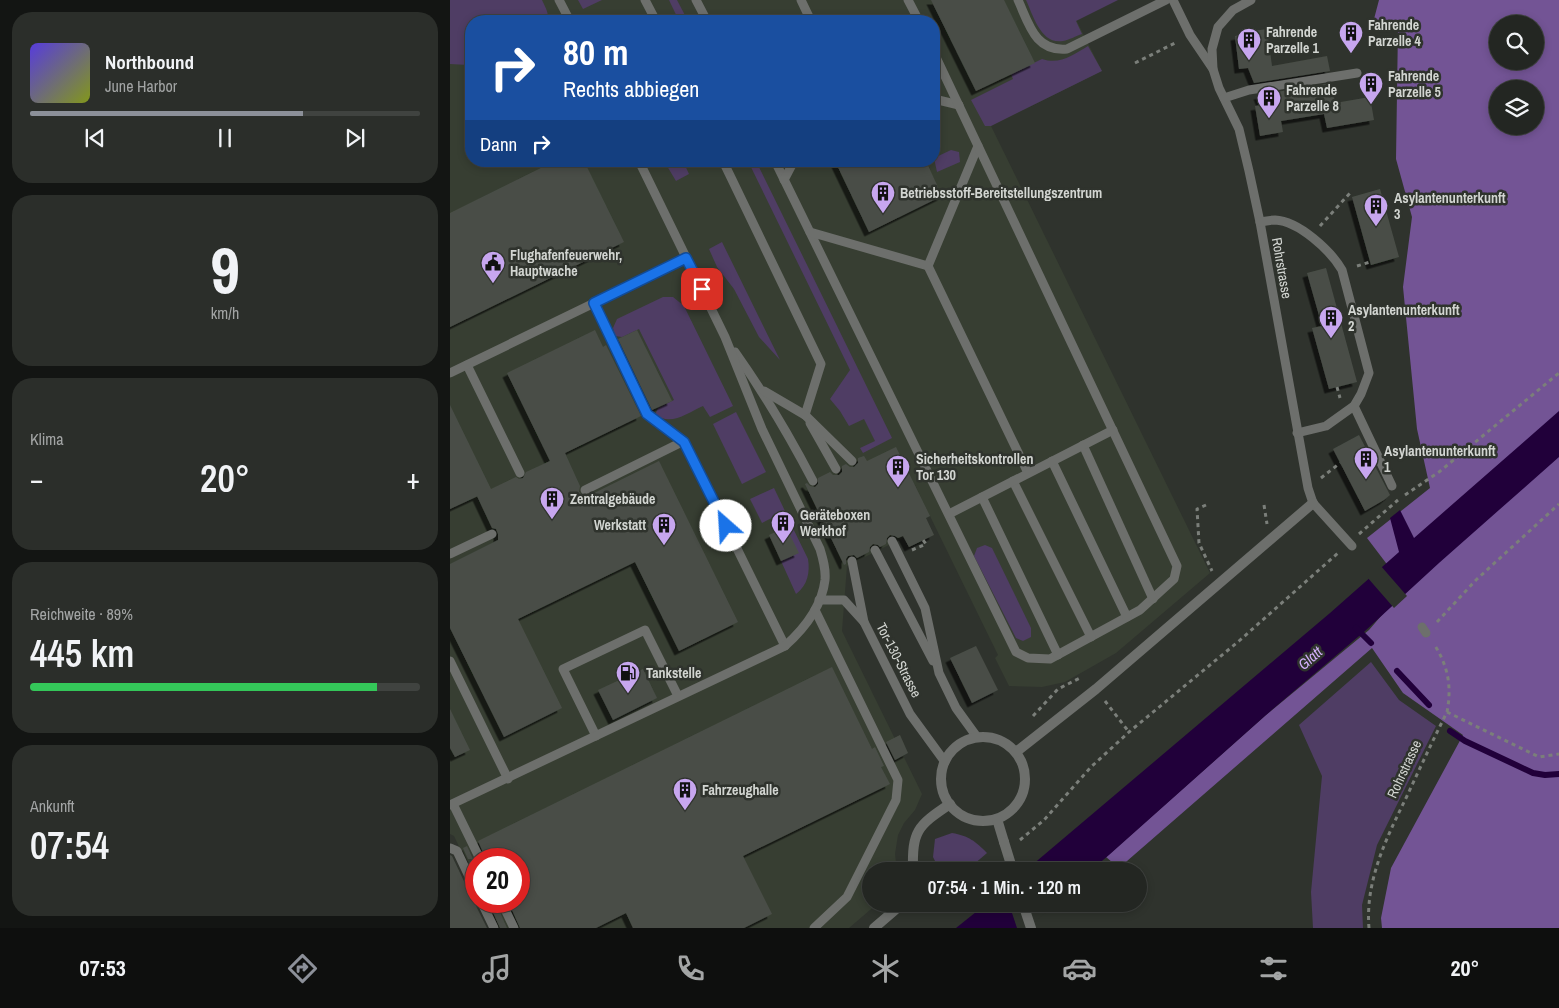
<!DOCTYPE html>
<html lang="de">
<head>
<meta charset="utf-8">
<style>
	body { margin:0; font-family:"Archivo Narrow",sans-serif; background:#2b2e2a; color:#f1f3f6; height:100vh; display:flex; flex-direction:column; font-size:19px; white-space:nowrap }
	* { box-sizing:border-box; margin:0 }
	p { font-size:16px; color:#a3a5a5 }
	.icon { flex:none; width:28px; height:28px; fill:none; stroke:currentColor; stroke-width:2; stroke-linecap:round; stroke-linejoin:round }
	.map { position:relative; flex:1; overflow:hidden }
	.details { display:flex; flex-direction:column; gap:12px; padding:12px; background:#131513; width:450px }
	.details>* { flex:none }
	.top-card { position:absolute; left:15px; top:15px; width:475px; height:152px; border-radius:20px; box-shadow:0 2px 8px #0003,0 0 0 1px #404340; background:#1a4fa0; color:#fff; overflow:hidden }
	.fabs { position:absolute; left:1039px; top:15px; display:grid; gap:10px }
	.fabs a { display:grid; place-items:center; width:55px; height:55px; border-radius:50%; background:#232622; box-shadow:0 2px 8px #0003,0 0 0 1px #404340; font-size:25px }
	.speed { position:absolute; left:15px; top:848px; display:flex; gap:10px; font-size:25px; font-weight:700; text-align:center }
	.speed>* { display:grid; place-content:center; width:65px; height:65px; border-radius:50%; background:#232622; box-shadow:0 2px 8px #0003,0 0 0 1px #404340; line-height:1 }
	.speed .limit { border:8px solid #d22; background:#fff; color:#111 }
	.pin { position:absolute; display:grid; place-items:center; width:42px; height:42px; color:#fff; margin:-21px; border-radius:10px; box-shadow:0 2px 8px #0006 }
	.me { position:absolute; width:55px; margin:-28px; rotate:334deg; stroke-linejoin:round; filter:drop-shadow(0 0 4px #0008) }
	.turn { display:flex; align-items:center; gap:18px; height:105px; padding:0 15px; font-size:22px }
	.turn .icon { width:65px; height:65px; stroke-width:2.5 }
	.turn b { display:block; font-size:35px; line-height:42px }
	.then { display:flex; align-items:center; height:48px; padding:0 15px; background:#0003; gap:10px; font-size:19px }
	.big { font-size:38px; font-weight:600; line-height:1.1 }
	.details .widget { flex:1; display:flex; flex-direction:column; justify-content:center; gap:8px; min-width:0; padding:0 18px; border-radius:20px; background:#2b2e2a }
	.details .dial { align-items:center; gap:0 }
	.dial b { font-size:65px; line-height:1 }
	.song { display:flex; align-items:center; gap:15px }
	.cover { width:60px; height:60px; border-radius:8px; background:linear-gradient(135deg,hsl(250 70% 55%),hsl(70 70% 35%)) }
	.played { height:5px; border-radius:2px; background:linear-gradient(90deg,#8c9099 70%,#404340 70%) }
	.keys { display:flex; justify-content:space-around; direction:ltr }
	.heat { display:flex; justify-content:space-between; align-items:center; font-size:28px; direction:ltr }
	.charge { height:8px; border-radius:4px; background:linear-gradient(90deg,#34c759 89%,#404340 0) }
	.trip { position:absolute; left:412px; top:862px; width:285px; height:50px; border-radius:25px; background:#232622; box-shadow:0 2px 8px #0003,0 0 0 1px #404340; font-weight:600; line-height:50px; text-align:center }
	.menu { display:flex; height:80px; justify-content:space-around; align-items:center; background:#0e0f0e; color:#a3a5a5 }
	.menu .icon { width:35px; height:35px }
	.menu .selected { color:#8c9099 }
	.menu b { font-size:22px; color:#f1f3f6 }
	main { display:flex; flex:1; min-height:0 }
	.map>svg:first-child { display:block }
	.built { fill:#373e32; fill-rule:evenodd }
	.green { fill:#4f3d64 }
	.forest { fill:#735495; fill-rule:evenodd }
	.water { fill:#21003a }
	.pier { fill:#2f332d }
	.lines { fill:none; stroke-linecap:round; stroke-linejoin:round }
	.stream { stroke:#21003a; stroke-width:6 }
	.building { fill:#494e47; filter:url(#shadow) }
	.path { stroke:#7b7f7a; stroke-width:3; stroke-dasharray:4 4; stroke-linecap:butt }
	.lane { stroke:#6d6f6c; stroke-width:9 }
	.street { stroke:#6d6f6c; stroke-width:10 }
	.street-bridge { stroke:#6d6f6c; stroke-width:10 }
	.route-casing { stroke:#114b97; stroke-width:12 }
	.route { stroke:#1a73e8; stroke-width:9 }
	.labels { text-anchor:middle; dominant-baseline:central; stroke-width:5; stroke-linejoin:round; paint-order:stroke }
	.poi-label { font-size:14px; font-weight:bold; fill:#d2d5d1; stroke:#2f332d; text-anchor:start }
	.street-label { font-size:14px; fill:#d2d5d1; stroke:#2f332d }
	.water-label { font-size:15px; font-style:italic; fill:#d3b0fb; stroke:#2f332d }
</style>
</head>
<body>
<main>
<section class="details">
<div class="widget">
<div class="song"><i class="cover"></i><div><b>Northbound</b><p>June Harbor</p></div></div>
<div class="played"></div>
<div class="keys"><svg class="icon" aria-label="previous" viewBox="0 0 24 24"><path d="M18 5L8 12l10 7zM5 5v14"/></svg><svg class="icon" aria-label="pause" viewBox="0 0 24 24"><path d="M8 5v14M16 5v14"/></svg><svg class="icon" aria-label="next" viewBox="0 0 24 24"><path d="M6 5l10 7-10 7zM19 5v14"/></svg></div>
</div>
<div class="widget dial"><b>9</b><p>km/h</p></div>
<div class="widget"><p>Klima</p>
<div class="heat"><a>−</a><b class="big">20°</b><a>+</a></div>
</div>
<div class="widget"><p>Reichweite · 89%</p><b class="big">445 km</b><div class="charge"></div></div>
<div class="widget"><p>Ankunft</p><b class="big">07:54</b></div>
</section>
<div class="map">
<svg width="1109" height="928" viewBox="0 0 1109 928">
	<defs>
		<filter id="shadow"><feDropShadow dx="-4.5" dy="4.5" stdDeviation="0" flood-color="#0009"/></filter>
	</defs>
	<rect width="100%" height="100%" fill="#2f332d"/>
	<path class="built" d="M0 0H616L652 71 541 126 760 573 666 653 615 682 592 687 559 686 545 658 548 655 480 516 459 526 455 537 397 566 392 631 472 794 465 810 454 823 448 835 445 854 447 871H421V904H427L399 928H49L36 901H69V859H26V882L4 836 0 834ZM21 21H484V161H21Z"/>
	<g class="green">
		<path d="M0 0H92C95 7 100 14 97 21H21V64L18 65 0 64Z"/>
		<path d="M128 0H152L133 9Z"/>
		<path d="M219 0H227L238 21H229Z"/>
		<path d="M576 0H668L626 21 632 34C626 36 619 40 613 41 591 45 583 15 576 0Z"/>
		<path d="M638 46 652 71 541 126H535L521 100 563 79 561 74 592 59C610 65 623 55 638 46Z"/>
		<path d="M501 150 509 152 510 162 487 172 484 158Z"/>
		<path d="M214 161H233L239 174 226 181Z"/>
		<path d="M298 161H306L442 438 413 453 410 448 425 441 414 419 399 426 390 411 380 399 400 370Z"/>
		<path d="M272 242 330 360 309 337 284 289 267 267 259 249Z"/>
		<path d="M213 297H223L234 306 283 406 260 417 253 406C237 413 222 426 205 415L208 408 224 400 189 329 172 337 165 336 163 328 167 319Z"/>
		<path d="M286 412 316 472 292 484 263 424Z"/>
		<path d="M324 488 335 511 312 523 300 499Z"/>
		<path d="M337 516 358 559C360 572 358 585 346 594L331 561 348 553 331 519Z"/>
		<path d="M535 545 542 548 581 628V637L573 641 566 638 524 556 527 548Z"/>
		<path d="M921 662 949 700 986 726 927 845 912 905 913 928H863L861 892 872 776 849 725Z"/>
		<path d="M502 833C519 836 525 841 537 853L516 871H490L483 857 485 839Z"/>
	</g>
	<path class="forest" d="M929 0H1109V928H932L931 918 941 868 1013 735 953 693 922 648 669 868 656 857 816 715 919 630 955 588 917 538 980 488 967 429 953 287 962 217 946 159 948 27 924 19ZM1048 24H1085V61H1048ZM1048 89H1085V126H1048Z"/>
	<g class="water">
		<path d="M1109 411V457L989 563 915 631 816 715 659 855 640 871H575L880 613 949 552 940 518 950 510 964 538Z"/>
		<path d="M536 904H602L574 928H506Z"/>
	</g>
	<g class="pier">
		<path d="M930 565 957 596 944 608 917 577Z"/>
		<path d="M586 860 590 871H573L574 869Z"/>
		<path d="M559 904H601L602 907 578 928H567Z"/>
	</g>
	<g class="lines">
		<g class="stream">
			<path d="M906 628 921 643"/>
			<path d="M947 671 979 705"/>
			<path d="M1000 731 1015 741 1083 773 1095 775 1109 774"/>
		</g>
	</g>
	<g class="building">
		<path d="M481 0H554L585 63 526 91Z"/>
		<path d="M817 29 822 66 877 56 880 71 804 83 798 68 789 69 785 36 797 34V32Z"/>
		<path d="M882 83 885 103 920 97 924 120 877 128 874 114 831 121 833 132 810 136 805 106 812 105 808 95Z"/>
		<path d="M105 161H134L174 242 0 327V213Z"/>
		<path d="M385 161H476L492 196 419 232Z"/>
		<path d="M930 189 949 257 921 265 902 197Z"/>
		<path d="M876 268 907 382 879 389 862 328 872 326 857 273Z"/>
		<path d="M145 330 153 347 156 345 191 416 115 453 130 486 129 492 136 497 209 461 288 622 229 651 185 562 68 619 112 708 54 737 0 628V564L48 540V534L46 529 42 528 27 496 41 490 0 509V405L41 489 66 477 69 479 73 478 76 472 100 461 57 373Z"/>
		<path d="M187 330 222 401 202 410 168 339Z"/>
		<path d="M909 435 940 495 934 500 915 511 883 449Z"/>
		<path d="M446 447 480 516 476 518 484 535 459 547 453 536 448 538 445 536 440 535 437 538 436 544 430 547 428 545 423 544 420 547 419 552 407 558 404 555 398 556 396 559V564L394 565 355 484 357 483 360 486 365 487 368 484V478L380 472 383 475H389L392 472V466L396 464 400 467H404L408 463V458L414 456 417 461Z"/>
		<path d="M336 527 349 553 331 561 319 535Z"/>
		<path d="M526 646 548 690 522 703 500 658Z"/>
		<path d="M382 667 422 749 425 747 434 766 431 767 440 784 293 856 322 914 294 928H183L176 913 146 928H70L58 901H69V859H36L28 841Z"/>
		<path d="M193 669 207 698 163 720 148 690Z"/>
		<path d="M0 709 20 750 5 757 0 748Z"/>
		<path d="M450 735 458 753 445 760 436 742Z"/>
		<path d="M17 846 23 859H18L13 848Z"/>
		<path d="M0 855 2 856 20 894 24 897 25 904 37 928H0Z"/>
		<path d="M38 901H45L57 928H50Z"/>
	</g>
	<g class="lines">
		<g class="path">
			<path d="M685 63 727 42"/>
			<path d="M870 226 900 193"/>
			<path d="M907 266 920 262"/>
			<path d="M887 387 890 398"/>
			<path d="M871 478 890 463"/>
			<path d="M955 495 989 472 1109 373"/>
			<path d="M756 505 747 509 749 543 762 571"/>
			<path d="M814 505 817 524"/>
			<path d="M909 534 948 500"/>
			<path d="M462 550 476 544 473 540"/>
			<path d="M987 622 1026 580 1109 504"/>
			<path d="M655 701 679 732"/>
			<path d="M997 712 1089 757 1109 754"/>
			<path d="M583 716 608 689 632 677"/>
			<path d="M570 840 594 820 641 767 679 732 789 641 888 553"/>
			<path d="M533 871 545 862"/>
			<path d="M919 928C915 880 937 837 957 796 970 768 983 740 997 712 1002 686 998 666 984 644"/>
		</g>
		<g class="lane">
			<path d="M109 0 120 21"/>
			<path d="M195 0 206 21"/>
			<path d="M246 0 257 21"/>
			<path d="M351 0 361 21"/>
			<path d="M458 0 469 21"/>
			<path d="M568 0C579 24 585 52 617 49L716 0"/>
			<path d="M723 0 740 35 763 69"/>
			<path d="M801 0 783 10 768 27 762 49 763 69 769 88 789 129 799 171 810 222 858 488 863 503 902 546"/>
			<path d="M774 98 799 90 907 73"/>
			<path d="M484 99 509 105"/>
			<path d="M528 146 478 266 578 473"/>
			<path d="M273 161 371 364 355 415"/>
			<path d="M325 161 566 652 578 658 600 659 690 610 724 579 727 566 484 53"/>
			<path d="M334 180 344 161"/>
			<path d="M810 222C815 221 820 220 825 220 849 221 881 251 892 270L919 373 911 394 904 406 876 426 847 433"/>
			<path d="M360 232 478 266"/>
			<path d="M143 303 197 414 234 441 335 646"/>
			<path d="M285 352C314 393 339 435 363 481"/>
			<path d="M17 365 70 473"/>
			<path d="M0 373 237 258"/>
			<path d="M314 391 355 415 402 461"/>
			<path d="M904 406 942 486"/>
			<path d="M360 423 386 469"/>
			<path d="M633 445 703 599"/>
			<path d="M602 461 677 617"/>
			<path d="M563 481 641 637"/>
			<path d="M135 490 234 441"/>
			<path d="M532 497 608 655"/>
			<path d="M499 514 663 430"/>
			<path d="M442 541 475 608 489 673 506 708 527 737"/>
			<path d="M425 550 483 661"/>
			<path d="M0 554 42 534"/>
			<path d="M402 561 414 622 460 714 495 762"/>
			<path d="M369 600H394L414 622"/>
			<path d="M972 627 976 633"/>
			<path d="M0 661 58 779"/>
			<path d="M146 736 113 669 195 630 228 696"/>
			<path d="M3 804 30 859"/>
			<path d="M0 805 335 646C354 629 372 606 375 580 376 569 373 559 370 549L312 429 275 337 189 161"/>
			<path d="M0 848 7 851 26 891"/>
			<path d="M31 901 44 928"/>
			<path d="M51 901 64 928"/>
			<path d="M364 928 397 897 446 800 448 780 365 610"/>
		</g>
		<g class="street">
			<circle cx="533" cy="779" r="42"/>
			<path d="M566 752 646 689 863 503"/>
			<path d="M547 819 554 842"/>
			<path d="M463 871C462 831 467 826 500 804"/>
			<path d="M573 904 581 928"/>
			<path d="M424 928 445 910 449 904"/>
		</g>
		<path class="street-bridge" d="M554 842 563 871"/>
	</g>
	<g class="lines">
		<defs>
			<path id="route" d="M252 289 236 258 144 303 197 414 234 442 276 526"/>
		</defs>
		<use href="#route" class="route-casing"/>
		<use href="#route" class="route"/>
	</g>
	<defs>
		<symbol id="building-pin" viewBox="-11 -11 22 30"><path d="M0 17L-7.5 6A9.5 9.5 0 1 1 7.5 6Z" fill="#c7a6ef" stroke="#2f332d"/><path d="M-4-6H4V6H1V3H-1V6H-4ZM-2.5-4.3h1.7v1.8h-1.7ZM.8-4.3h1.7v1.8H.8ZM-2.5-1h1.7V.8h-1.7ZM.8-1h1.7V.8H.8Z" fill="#111"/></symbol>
		<symbol id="civic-pin" viewBox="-11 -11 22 30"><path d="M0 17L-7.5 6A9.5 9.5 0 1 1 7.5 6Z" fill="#c7a6ef" stroke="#2f332d"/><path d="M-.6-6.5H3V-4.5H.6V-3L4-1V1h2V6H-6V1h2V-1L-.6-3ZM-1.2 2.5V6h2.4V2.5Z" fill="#111"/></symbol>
		<symbol id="fuel-pin" viewBox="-11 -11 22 30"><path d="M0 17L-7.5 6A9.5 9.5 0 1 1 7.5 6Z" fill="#c7a6ef" stroke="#2f332d"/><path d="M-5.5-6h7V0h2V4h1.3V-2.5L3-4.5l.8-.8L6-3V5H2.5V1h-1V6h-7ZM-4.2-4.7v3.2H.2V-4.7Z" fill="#111"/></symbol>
	</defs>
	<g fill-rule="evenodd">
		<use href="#building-pin" x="887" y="19" width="28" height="38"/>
		<use href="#building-pin" x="785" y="26" width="28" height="38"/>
		<use href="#building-pin" x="907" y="70" width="28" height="38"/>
		<use href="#building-pin" x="805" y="84" width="28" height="38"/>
		<use href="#building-pin" x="419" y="179" width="28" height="38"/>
		<use href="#building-pin" x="912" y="192" width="28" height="38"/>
		<use href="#civic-pin" x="29" y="249" width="28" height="38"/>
		<use href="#building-pin" x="867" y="304" width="28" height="38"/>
		<use href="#building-pin" x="902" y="445" width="28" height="38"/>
		<use href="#building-pin" x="434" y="453" width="28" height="38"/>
		<use href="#building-pin" x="88" y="485" width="28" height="38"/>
		<use href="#building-pin" x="319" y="509" width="28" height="38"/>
		<use href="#building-pin" x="200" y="511" width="28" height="38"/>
		<use href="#fuel-pin" x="164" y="659" width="28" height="38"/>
		<use href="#building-pin" x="221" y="776" width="28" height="38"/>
	</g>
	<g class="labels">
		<g class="poi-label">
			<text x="918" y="25">Fahrende<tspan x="918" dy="16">Parzelle 4</tspan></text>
			<text x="816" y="32">Fahrende<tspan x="816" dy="16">Parzelle 1</tspan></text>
			<text x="938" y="76">Fahrende<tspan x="938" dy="16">Parzelle 5</tspan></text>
			<text x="836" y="90">Fahrende<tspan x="836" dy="16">Parzelle 8</tspan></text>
			<text x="450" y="193">Betriebsstoff-Bereitstellungszentrum</text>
			<text x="944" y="198">Asylantenunterkunft<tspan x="944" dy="16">3</tspan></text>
			<text x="60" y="255">Flughafenfeuerwehr,<tspan x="60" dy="16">Hauptwache</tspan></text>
			<text x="898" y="310">Asylantenunterkunft<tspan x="898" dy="16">2</tspan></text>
			<text x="934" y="451">Asylantenunterkunft<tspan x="934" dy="16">1</tspan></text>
			<text x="466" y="459">Sicherheitskontrollen<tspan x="466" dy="16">Tor 130</tspan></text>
			<text x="120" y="499">Zentralgebäude</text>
			<text x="350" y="515">Geräteboxen<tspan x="350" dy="16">Werkhof</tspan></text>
			<text x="196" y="525" text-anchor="end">Werkstatt</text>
			<text x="196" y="673">Tankstelle</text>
			<text x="252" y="790">Fahrzeughalle</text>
		</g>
		<g class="street-label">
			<text transform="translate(832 268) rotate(80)">Rohrstrasse</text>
			<text transform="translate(449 660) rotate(63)">Tor-130-Strasse</text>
			<text transform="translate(954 769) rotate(-65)">Rohrstrasse</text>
		</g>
		<g class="water-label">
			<text transform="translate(860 658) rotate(-41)">Glatt</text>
		</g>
	</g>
</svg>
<div class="fabs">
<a><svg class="icon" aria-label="search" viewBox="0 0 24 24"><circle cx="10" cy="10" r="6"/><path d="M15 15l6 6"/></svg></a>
<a><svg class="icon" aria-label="layers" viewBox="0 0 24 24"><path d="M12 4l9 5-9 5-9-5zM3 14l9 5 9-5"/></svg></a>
</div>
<div class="speed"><div class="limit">20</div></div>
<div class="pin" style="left:252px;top:289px;background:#d93025"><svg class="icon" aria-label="arrive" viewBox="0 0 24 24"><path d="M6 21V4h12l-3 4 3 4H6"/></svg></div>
<svg class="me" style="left:276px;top:526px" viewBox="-20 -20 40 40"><circle r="19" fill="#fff"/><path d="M0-13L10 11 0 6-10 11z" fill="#1a73e8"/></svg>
<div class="trip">07:54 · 1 Min. · 120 m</div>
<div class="top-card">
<div class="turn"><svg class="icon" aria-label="right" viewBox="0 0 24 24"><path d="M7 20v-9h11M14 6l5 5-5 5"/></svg><div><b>80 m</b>Rechts abbiegen</div></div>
<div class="then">Dann<svg class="icon" aria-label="right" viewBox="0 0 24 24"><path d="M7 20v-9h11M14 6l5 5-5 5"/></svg></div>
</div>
</div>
</main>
<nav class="menu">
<b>07:53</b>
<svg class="icon selected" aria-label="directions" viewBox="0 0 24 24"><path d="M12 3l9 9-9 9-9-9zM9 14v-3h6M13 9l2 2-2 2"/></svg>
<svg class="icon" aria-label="music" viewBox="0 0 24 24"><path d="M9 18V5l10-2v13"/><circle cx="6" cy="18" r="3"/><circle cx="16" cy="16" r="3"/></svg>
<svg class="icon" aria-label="phone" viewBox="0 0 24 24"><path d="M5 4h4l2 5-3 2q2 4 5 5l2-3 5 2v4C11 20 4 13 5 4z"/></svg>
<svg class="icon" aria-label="climate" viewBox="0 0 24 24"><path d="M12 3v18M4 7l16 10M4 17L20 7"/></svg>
<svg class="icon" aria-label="car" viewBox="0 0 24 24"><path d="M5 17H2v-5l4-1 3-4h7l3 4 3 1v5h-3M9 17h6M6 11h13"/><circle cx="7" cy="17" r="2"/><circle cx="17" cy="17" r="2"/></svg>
<svg class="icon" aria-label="filters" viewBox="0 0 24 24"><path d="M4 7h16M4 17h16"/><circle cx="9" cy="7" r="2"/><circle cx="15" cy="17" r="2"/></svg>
<b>20°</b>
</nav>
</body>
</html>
